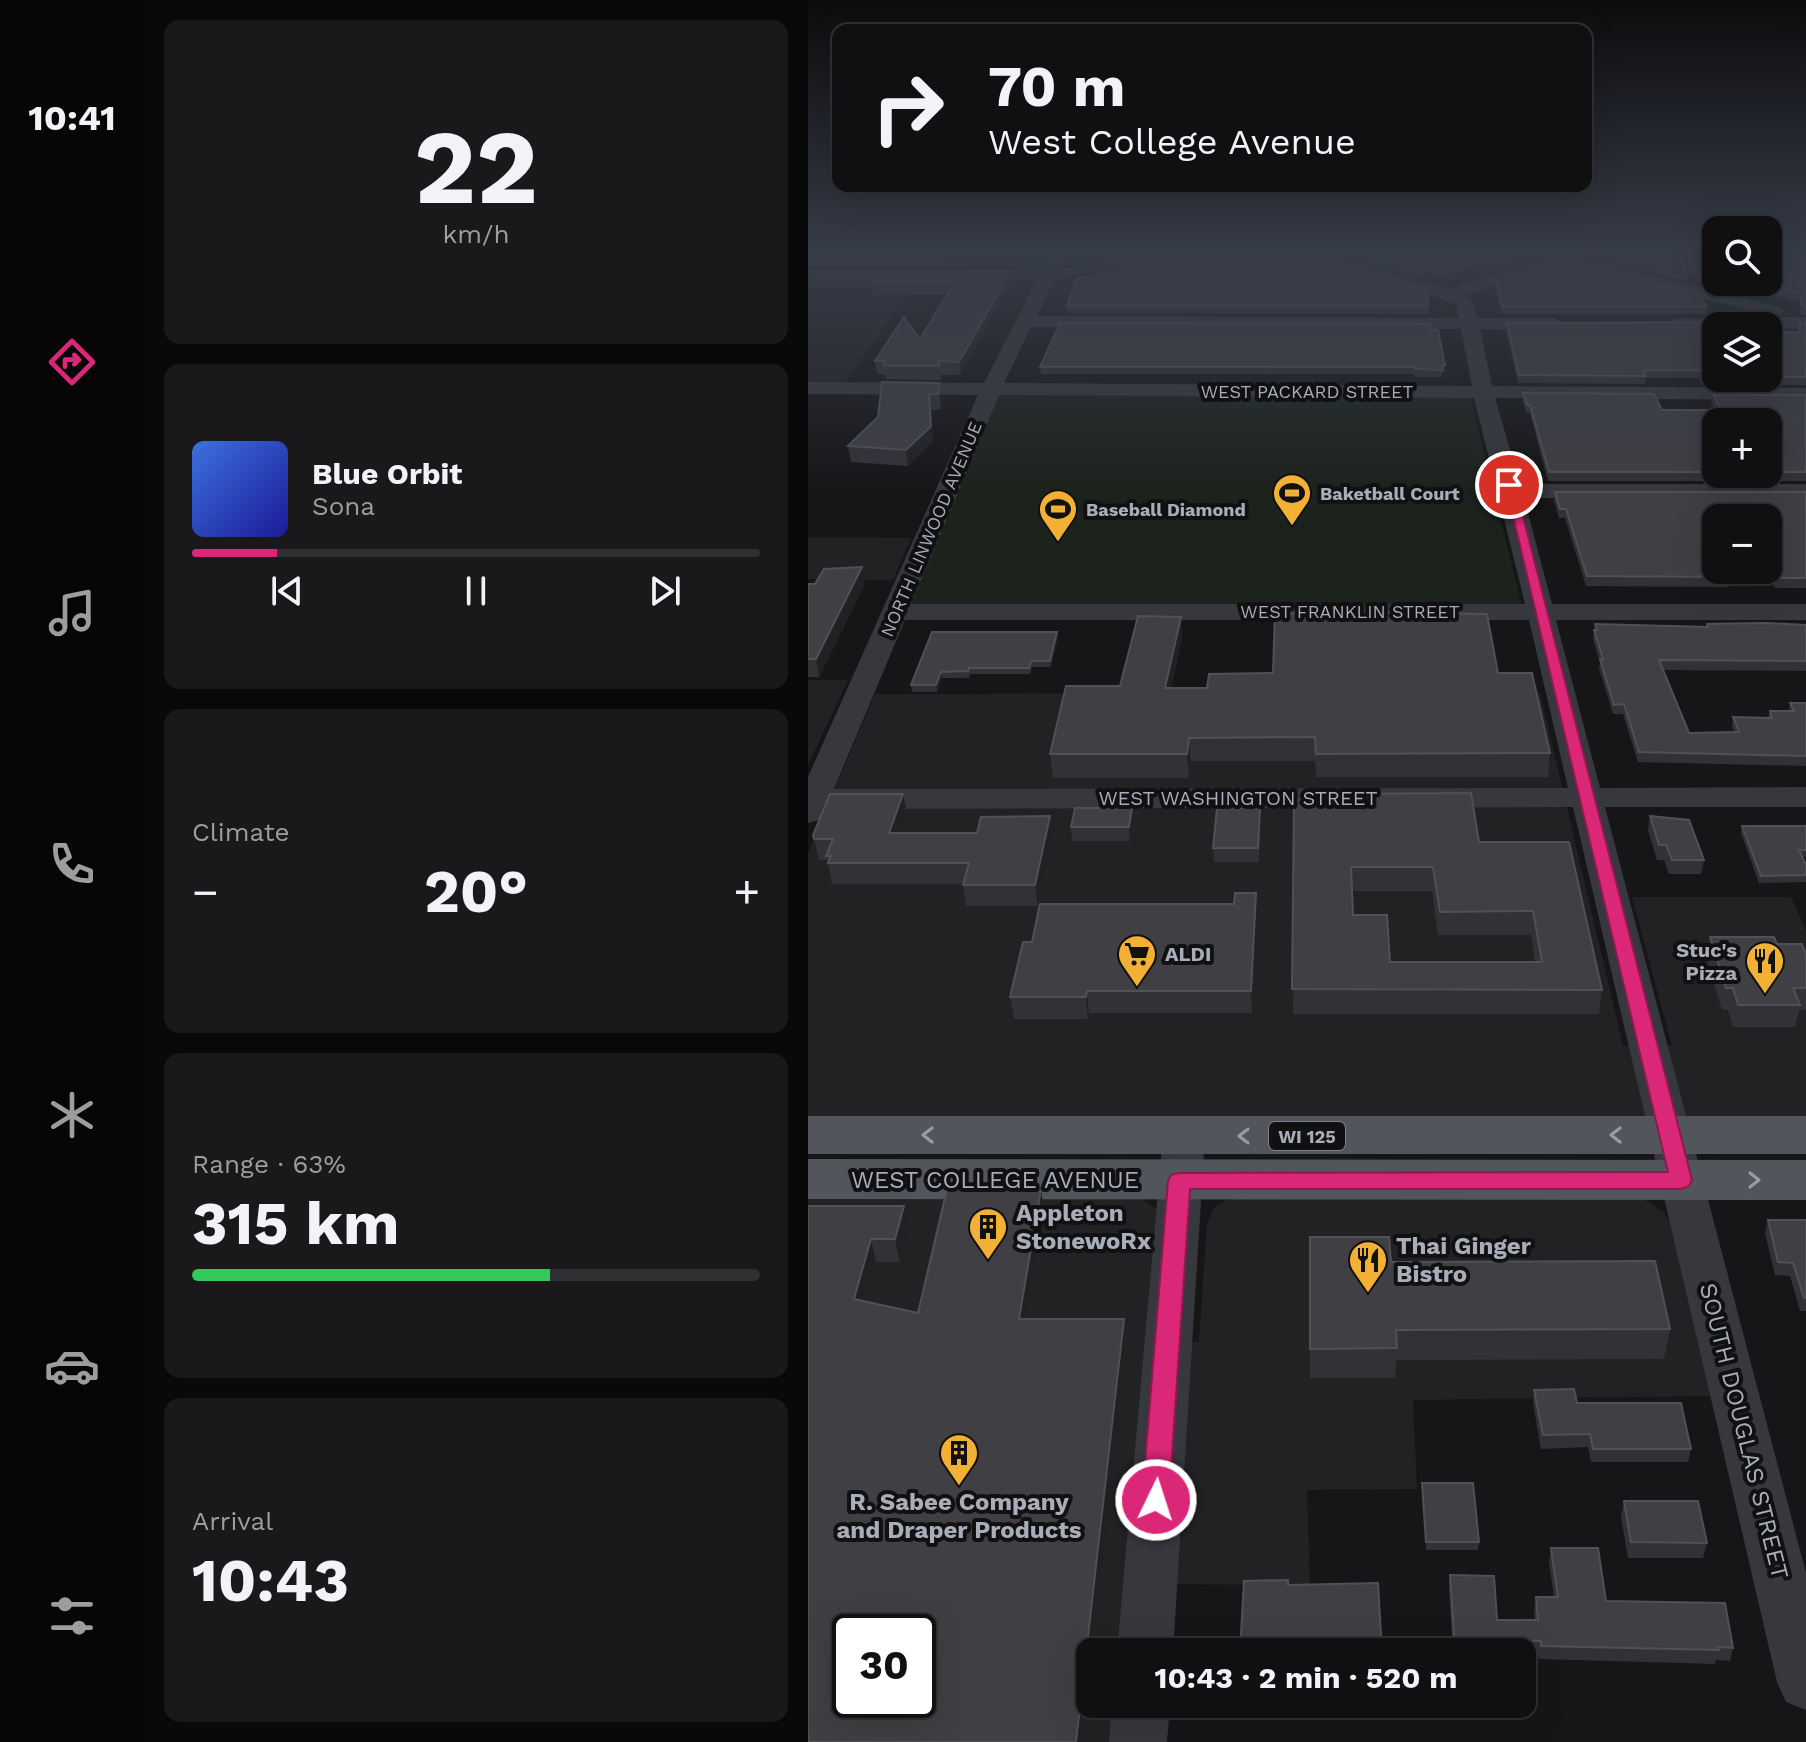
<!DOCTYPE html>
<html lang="en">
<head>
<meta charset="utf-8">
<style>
	body { margin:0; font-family:"Work Sans",sans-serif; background:#19191b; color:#f1f3f6; height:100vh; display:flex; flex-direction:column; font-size:30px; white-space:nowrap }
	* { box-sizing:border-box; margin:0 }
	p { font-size:26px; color:#9c9d9f }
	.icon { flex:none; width:44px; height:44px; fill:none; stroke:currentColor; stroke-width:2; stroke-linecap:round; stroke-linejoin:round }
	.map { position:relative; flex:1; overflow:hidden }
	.panel { display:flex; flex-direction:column; gap:20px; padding:20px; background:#09090a; width:664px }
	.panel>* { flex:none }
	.banner { position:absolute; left:24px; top:24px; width:760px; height:168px; border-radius:16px; box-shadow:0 8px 32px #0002,0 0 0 2px #303032; background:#101012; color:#f1f3f6; overflow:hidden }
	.buttons { position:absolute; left:894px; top:216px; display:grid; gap:16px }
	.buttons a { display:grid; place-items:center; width:80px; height:80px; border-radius:16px; background:#101012; box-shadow:0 8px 32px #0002,0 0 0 2px #303032; font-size:40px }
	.speed { position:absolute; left:24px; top:1614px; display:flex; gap:16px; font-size:40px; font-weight:700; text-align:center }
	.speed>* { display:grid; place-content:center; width:104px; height:104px; border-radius:50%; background:#101012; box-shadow:0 8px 32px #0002,0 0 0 2px #303032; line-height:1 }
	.speed .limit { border:4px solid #111; border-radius:12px; background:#fff; color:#111 }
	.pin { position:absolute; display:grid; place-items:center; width:68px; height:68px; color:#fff; margin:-34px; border:4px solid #fff; border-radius:50%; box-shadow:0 2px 8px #0007 }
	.me { position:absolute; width:88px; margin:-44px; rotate:4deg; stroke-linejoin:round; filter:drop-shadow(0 0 6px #0008) }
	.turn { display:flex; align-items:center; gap:28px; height:168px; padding:0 24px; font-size:36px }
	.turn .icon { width:104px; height:104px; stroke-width:2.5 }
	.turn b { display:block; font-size:56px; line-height:68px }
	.big { font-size:60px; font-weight:700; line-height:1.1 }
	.panel .card { flex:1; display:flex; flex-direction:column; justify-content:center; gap:12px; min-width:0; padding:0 28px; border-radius:16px; background:#19191b }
	.panel .dial { align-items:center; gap:0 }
	.dial b { font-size:104px; line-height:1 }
	.song { display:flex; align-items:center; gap:24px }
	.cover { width:96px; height:96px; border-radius:12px; background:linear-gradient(135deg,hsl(220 70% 55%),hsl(240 70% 35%)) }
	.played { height:8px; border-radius:4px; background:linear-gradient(90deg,#db2777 15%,#303032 15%) }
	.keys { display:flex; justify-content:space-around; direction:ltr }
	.heat { display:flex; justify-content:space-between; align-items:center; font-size:44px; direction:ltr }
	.charge { height:12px; border-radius:6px; background:linear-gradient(90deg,#34c759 63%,#303032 0) }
	.trip { position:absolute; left:268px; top:1638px; width:460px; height:80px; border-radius:16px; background:#101012; box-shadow:0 8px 32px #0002,0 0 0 2px #303032; font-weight:700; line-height:80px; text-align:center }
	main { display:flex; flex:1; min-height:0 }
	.tabs { display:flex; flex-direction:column; width:144px; justify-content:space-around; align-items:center; background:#060607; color:#9c9d9f }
	.tabs .icon { width:56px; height:56px }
	.tabs .on { color:#db2777 }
	.tabs b { font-size:36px; color:#f1f3f6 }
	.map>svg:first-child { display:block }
	.built { fill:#222225; fill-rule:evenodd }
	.green { fill:#1c231d }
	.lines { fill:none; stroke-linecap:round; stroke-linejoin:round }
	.minor { fill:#37383d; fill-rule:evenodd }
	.major { fill:#53555c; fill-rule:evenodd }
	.wall { fill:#323236; fill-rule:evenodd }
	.shaded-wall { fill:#212124 }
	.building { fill:#3f3f44; stroke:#4f5156; stroke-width:2; fill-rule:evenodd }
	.oneway { stroke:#979ba6 }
	.route { fill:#db2777; stroke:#8e194d; stroke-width:2 }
	.labels { text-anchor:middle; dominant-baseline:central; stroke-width:8; stroke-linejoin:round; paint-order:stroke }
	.far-street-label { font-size:18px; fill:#a8adb8; stroke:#111113 }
	.far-poi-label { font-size:18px; font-weight:bold; fill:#a8adb8; stroke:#111113; text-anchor:start }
	.shield { fill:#111113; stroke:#7b7e86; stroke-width:2 }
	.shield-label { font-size:18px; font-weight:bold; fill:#a8adb8 }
	.street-label { font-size:20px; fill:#a8adb8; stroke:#111113 }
	.poi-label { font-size:20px; font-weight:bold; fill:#a8adb8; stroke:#111113; text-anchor:end }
	.near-street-label { font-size:24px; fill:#a8adb8; stroke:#111113 }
	.near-poi-label { font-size:24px; font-weight:bold; fill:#a8adb8; stroke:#111113; text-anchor:start }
</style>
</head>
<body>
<main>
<nav class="tabs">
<b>10:41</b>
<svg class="icon on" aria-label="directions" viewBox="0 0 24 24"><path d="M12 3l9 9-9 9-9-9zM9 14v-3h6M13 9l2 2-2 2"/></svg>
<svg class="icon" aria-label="music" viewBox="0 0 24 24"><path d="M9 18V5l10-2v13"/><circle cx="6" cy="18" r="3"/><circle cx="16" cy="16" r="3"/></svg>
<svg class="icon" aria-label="phone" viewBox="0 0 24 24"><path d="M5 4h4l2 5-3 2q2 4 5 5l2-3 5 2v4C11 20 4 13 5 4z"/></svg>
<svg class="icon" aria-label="climate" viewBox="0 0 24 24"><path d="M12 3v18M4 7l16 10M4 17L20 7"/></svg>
<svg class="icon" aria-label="car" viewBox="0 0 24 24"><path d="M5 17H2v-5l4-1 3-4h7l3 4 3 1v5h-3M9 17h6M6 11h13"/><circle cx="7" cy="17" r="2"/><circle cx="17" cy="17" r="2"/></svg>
<svg class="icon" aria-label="filters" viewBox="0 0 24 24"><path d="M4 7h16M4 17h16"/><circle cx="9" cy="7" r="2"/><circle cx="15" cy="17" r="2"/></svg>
</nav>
<section class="panel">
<div class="card dial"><b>22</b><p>km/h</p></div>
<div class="card">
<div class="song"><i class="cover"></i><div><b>Blue Orbit</b><p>Sona</p></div></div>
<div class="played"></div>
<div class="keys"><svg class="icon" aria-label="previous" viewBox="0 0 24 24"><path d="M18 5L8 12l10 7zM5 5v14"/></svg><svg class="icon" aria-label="pause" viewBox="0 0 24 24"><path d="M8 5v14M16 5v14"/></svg><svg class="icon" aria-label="next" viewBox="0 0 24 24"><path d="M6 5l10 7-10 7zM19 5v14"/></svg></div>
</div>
<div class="card"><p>Climate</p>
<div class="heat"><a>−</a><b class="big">20°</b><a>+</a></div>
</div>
<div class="card"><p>Range · 63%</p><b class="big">315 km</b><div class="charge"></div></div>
<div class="card"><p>Arrival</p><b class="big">10:43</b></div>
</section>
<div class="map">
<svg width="998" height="1742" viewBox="0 0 998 1742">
	<rect width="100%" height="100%" fill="#161618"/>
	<g class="built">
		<path d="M0 249H175L161 272 114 273 35 385 0 384Z"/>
		<path d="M0 537 103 538 85 580 0 579Z"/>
		<path d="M0 680H40L0 765Z"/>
		<path d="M732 693 815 1046H864L824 897H983L998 931V1120L0 1121V853L67 694Z"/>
		<path d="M0 1194 329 1196 349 1209 339 1342H391L399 1223 406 1208 422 1198H834L857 1213 863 1225 904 1396 605 1400 609 1489 499 1490 502 1585 316 1584 310 1652H282V1704H305L301 1742H0ZM42 1632H110V1700H42Z"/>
	</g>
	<path class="green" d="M191 393 662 396 714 606 99 605Z"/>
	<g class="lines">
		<g class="minor">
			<path d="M245 249H261L251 270 345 249H375L367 254 246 280 229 316 651 318 649 306 635 299 477 252 475 249H501L641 289 738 258 713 249H741L973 308 976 312 967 317 757 263 656 296 666 303 669 318H746L755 324 746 330 672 329 684 386 998 388V400L687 398 712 484H998V498H716L744 604H998V620H748L792 788 998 787V807H797L998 1573V1710L978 1702 969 1682 765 807 18 809 11 820 0 823V777L170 395 0 394V382L176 383 229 280H159L150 275 159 270H234ZM223 327 653 329 664 386 196 383ZM191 395 666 398 717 604H103ZM97 620H721L760 788 26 789Z"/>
			<path d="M998 317V329L908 326V330L867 331 858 325 867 319Z"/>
			<path d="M376 1121 391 1125 397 1136 365 1652H309L355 1136 361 1125Z"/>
			<path d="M304 1704H362L359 1742H301Z"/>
		</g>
		<g class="major">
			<path d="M960 249 998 252V264L960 255Z"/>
			<rect x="0" y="1116" width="998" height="38"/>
			<path d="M0 1159 998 1160V1200L0 1199Z"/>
		</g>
	</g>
	<g class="wall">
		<path d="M0 249H222L213 267 0 268Z"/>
		<path d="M282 249H331L301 256Z"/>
		<path d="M512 249H724L729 258 684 272 682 266 643 279 616 272V279Z"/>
		<path d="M753 249H908V282L879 275 878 281Z"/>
		<path d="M328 258 620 306V314L260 313 259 306 329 265Z"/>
		<path d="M998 262V315L992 314 993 302 908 282H960Z"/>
		<path d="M0 271H203L204 283 152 375H133V380L78 379 77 375 69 374 67 361 112 339 139 294H67L66 286H0Z"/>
		<path d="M688 282 899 307 898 314H694L688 289Z"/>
		<path d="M998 322V385L894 384 891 378H838L837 384 710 383 698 331 699 323 908 326V378H960V332H991L992 324Z"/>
		<path d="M623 330 637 365 636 372H634V377H607L606 374H233L232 367Z"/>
		<path d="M131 383 133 409 123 410 125 441 100 466 43 462 40 446Z"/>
		<path d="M715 393 854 410H907L903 402 905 394 998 395V481H740L722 413H718L715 401ZM908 422H960V474H908Z"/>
		<path d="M747 492H998V588H967L958 570H960V518H908V532H900L921 577 920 587 778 586 757 518H751L746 501Z"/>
		<path d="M0 584H57L11 677H0Z"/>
		<path d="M373 617 374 639 363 688H399L690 673 742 753 740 777H508L507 761H382L381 778H245L242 754 312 686Z"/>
		<path d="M787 624 898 627 899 624 998 625V671L855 670 881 733 926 732 924 727 925 717H960L962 711H981L982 703H998V766L830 762 815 714H805L791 668 792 662 785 639Z"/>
		<path d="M124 632 250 638 243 667H224L222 674H162L161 678H134L129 692H104L103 685Z"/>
		<path d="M95 794 99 814 92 833H169L242 816 244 837 230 906H158L155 884H24L19 860H11L5 835Z"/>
		<path d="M486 800 671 842 794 990 791 1014H485ZM544 891H624L630 935H723L727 962H582L545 915Z"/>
		<path d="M324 808 325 822 322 841H264L263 827Z"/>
		<path d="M452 808 451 862H406L405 848Z"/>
		<path d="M842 816 896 860 893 874H861L856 860H849L840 830Z"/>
		<path d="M934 826H998V857H994L998 865V882L951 883 933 833Z"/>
		<path d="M448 914 444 1013H281L280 1019H206L202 997 224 942Z"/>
		<path d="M902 937 969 944 998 954V1010H991L987 1027H925L920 1010H914L898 958Z"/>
		<path d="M233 1189 236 1211 218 1319H316L318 1342 282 1652V1670L274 1742 0 1206H96L101 1228 92 1262H68L57 1302 110 1313Z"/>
		<path d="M960 1220H998V1311H992L982 1276 967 1275 957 1233Z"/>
		<path d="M502 1237 583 1262 862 1329 856 1359 588 1360 587 1378H502Z"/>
		<path d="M726 1390 769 1403 883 1449 880 1462H783L780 1447 733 1449 725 1403Z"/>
		<path d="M614 1483 671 1542 670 1550H618Z"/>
		<path d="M816 1501 899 1543 895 1558H820L813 1517Z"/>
		<path d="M743 1548 798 1601 925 1648 922 1661 908 1660 907 1664 731 1659 730 1654H714V1652H645L641 1588 642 1575 689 1620H727L726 1610 728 1597H746L741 1562Z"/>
	</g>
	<g class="shaded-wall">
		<path d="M215 249H222L213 267 212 255Z"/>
		<path d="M301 249H331L301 256Z"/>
		<path d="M729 251V258L684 272V265Z"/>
		<path d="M683 259 682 266 643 279V272Z"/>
		<path d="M203 271 204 283 152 375 151 362Z"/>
		<path d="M121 394 125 441 100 466 98 450Z"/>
		<path d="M54 567 57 584 11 677 8 659Z"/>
		<path d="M373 617 374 639 358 711 357 688Z"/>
		<path d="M249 632 250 638 243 667 242 661Z"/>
		<path d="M133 672 134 678 129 692 128 685Z"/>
		<path d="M381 738 382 761 381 778 379 754Z"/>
		<path d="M95 794 99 814 85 854 81 833Z"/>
		<path d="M324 808 325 822 322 841 321 827Z"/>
		<path d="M242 816 244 837 230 906 227 885Z"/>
		<path d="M448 893V914L444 1013 443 991Z"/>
		<path d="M279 991 281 1013 280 1019 278 997Z"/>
		<path d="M233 1189 236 1211 214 1342 211 1319Z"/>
		<path d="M96 1206 101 1228 92 1262 87 1239Z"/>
		<path d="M63 1239 68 1262 52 1322 46 1299Z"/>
		<path d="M316 1319 318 1342 284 1652H282V1670L274 1742H268Z"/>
	</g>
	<g class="building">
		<path d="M0 249H215L212 255 0 256Z"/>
		<path d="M368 249H480L619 290 620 306H259L268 279 340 262 328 258Z"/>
		<path d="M537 249H724L729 251 684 265 683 259 643 272 616 264V272Z"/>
		<path d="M782 249H908V274L875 267 879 273Z"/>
		<path d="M960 253 998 262V307L993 306 994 294 941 282H960Z"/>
		<path d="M758 260 891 294 899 307H694L688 282Z"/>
		<path d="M0 271H203L151 362 131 361V366H76L77 361H67L96 317 112 339 147 282H65L71 274H0Z"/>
		<path d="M908 322 911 326H908V376H896L892 370H839L835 371 838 376 711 375 699 323Z"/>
		<path d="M998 322V377H960V332H991L992 324Z"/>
		<path d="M252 323 622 324 623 330H630L637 365H634L635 370 607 369V367H232Z"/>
		<path d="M74 382 131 383 130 394H121L123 426 98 450 40 446 70 417Z"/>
		<path d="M715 393 846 394 854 410H913L905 394 998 395V472H960V422H908V472H741L722 405H719Z"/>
		<path d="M747 492H998V578H968L960 562V518H908V523H896L908 549V570H918L921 577 779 576 758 509H752Z"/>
		<path d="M54 567 8 659H0V584H7L16 569Z"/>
		<path d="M553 612 679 614 690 673H724L742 753 508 754 507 737 381 738 379 754H242L258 686H312L330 616 373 617 357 688H399L401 674 465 673 467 614Z"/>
		<path d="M958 623 998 625V661L851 660 881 733 931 732 925 717 964 718 962 711H986L982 703H998V756L831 752 816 704 806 705 792 659H795L786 630H789L787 624 900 627 899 624Z"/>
		<path d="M124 632H249L242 661H223L221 668H161L160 671 133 672 128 685H103Z"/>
		<path d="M663 793 671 842H761L794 990 484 989 486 800H536L535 794ZM543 867H625L632 912 725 911 734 962H582L579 915H545Z"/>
		<path d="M22 794H95L81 833H169L173 817 242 816 227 885H155L161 863H20L23 856H18L25 839H6L5 835Z"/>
		<path d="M267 808H324L321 827H263Z"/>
		<path d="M409 808H452L450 848H405Z"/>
		<path d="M842 816 881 820 896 860H864L858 845H851Z"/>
		<path d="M934 826H998V850H991L998 865V875L953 876Z"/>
		<path d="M427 893H448L443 991H279L278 997H202L215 942H224L232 904H426Z"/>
		<path d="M902 937H966L969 944H994L998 954V988H985L992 1005H930L925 988H918Z"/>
		<path d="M139 1189H233L211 1319H316L268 1742H0V1206H96L87 1239H63L46 1299 110 1313ZM42 1632H110V1700H42Z"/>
		<path d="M960 1220H998V1298H996L985 1263 970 1262Z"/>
		<path d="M502 1237H581L583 1262 847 1261 862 1329 588 1330 589 1348 502 1349Z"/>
		<path d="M766 1389 769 1403H873L883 1449H785L782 1434 735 1435 726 1390Z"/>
		<path d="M614 1483H665L671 1542H618Z"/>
		<path d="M816 1501H890L899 1543 823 1542Z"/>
		<path d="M743 1548H790L798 1601 917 1603 925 1648 910 1647 911 1650 733 1646V1641H692L693 1652H647L642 1575 686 1576 689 1620H730L728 1597H750Z"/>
		<path d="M480 1580V1585L570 1583 574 1652H432L436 1581Z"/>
	</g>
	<defs><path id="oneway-chevron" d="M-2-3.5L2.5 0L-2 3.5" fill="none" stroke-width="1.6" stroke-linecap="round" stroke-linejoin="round" transform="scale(2)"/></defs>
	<g class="oneway">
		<use href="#oneway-chevron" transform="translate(120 1135) rotate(-180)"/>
		<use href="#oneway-chevron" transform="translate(808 1135) rotate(180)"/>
		<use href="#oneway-chevron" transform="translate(436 1136) rotate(180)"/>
		<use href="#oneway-chevron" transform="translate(946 1180)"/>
	</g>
	<linearGradient id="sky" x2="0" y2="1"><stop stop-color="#0c0c0d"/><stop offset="0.51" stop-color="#363c48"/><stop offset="1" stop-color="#363c48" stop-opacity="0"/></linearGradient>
	<rect width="998" height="493" fill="url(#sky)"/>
	<path class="route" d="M697 482 707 485 884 1180 881 1186 873 1189H382L361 1500 357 1509 348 1512 338 1509 334 1500 360 1181 363 1175 371 1173 860 1172Z"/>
	<defs>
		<symbol id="stadium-pin" viewBox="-11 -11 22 30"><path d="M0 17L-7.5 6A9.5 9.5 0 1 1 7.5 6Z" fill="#f2b134" stroke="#111113"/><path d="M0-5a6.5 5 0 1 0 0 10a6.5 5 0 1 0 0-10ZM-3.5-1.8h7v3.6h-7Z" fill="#111"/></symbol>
		<symbol id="supermarket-pin" viewBox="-11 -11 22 30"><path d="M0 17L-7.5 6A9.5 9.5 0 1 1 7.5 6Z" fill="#f2b134" stroke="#111113"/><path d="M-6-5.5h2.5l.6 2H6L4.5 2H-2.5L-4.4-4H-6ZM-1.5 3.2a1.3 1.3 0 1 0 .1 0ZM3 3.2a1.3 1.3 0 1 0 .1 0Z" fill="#111"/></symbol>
		<symbol id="restaurant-pin" viewBox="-11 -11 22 30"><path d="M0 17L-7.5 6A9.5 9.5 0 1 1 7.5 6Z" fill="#f2b134" stroke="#111113"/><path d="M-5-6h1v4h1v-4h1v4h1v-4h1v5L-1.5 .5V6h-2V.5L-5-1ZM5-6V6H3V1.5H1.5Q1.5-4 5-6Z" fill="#111"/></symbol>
		<symbol id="building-pin" viewBox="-11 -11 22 30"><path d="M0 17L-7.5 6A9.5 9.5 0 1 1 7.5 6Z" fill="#f2b134" stroke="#111113"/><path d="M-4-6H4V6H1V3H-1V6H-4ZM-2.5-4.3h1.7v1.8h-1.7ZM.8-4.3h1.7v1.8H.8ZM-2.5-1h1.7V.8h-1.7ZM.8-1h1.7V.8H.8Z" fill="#111"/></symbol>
	</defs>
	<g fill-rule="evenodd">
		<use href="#stadium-pin" x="462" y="471" width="44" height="60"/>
		<use href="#stadium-pin" x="228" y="487" width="44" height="60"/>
		<use href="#supermarket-pin" x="307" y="932" width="44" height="60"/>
		<use href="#restaurant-pin" x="935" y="939" width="44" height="60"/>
		<use href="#building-pin" x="158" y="1205" width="44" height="60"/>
		<use href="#restaurant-pin" x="538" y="1238" width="44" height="60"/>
		<use href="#building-pin" x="129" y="1431" width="44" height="60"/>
	</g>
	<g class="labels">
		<g class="far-street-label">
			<text x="499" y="391">WEST PACKARD STREET</text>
			<text transform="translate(123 529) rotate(-67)">NORTH LINWOOD AVENUE</text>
			<text x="542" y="611">WEST FRANKLIN STREET</text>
		</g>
		<g class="far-poi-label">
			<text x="512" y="493">Baketball Court</text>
			<text x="278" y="509">Baseball Diamond</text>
		</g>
		<rect class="shield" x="461" y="1122" width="76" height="28" rx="6"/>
		<g class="shield-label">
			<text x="499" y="1136">WI 125</text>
		</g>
		<g class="street-label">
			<text x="430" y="798">WEST WASHINGTON STREET</text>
		</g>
		<g class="poi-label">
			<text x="929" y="950">Stuc's<tspan x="929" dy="23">Pizza</tspan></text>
			<text x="357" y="954" text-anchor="start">ALDI</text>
		</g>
		<g class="near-street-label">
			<text x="187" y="1180">WEST COLLEGE AVENUE</text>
			<text transform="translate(936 1431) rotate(76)">SOUTH DOUGLAS STREET</text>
		</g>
		<g class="near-poi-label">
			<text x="208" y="1213">Appleton<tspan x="208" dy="28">StonewoRx</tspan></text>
			<text x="588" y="1246">Thai Ginger<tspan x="588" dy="28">Bistro</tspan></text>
			<text x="151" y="1502" text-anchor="middle">R. Sabee Company<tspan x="151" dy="28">and Draper Products</tspan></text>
		</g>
	</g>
</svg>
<div class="buttons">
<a><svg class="icon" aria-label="search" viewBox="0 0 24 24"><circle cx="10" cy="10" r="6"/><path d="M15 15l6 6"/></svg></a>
<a><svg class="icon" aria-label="layers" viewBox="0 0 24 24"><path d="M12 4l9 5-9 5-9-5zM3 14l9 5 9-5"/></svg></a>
<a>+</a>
<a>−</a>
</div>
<div class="speed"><div class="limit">30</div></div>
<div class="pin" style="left:701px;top:485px;background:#d93025"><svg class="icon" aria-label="arrive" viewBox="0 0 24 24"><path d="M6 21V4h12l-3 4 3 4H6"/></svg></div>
<svg class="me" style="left:348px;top:1500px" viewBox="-20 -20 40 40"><circle r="17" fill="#db2777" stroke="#fff" stroke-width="3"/><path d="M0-11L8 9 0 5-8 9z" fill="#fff"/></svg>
<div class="trip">10:43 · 2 min · 520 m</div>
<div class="banner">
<div class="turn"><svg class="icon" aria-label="right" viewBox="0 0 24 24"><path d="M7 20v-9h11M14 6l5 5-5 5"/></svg><div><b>70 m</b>West College Avenue</div></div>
</div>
</div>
</main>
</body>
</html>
